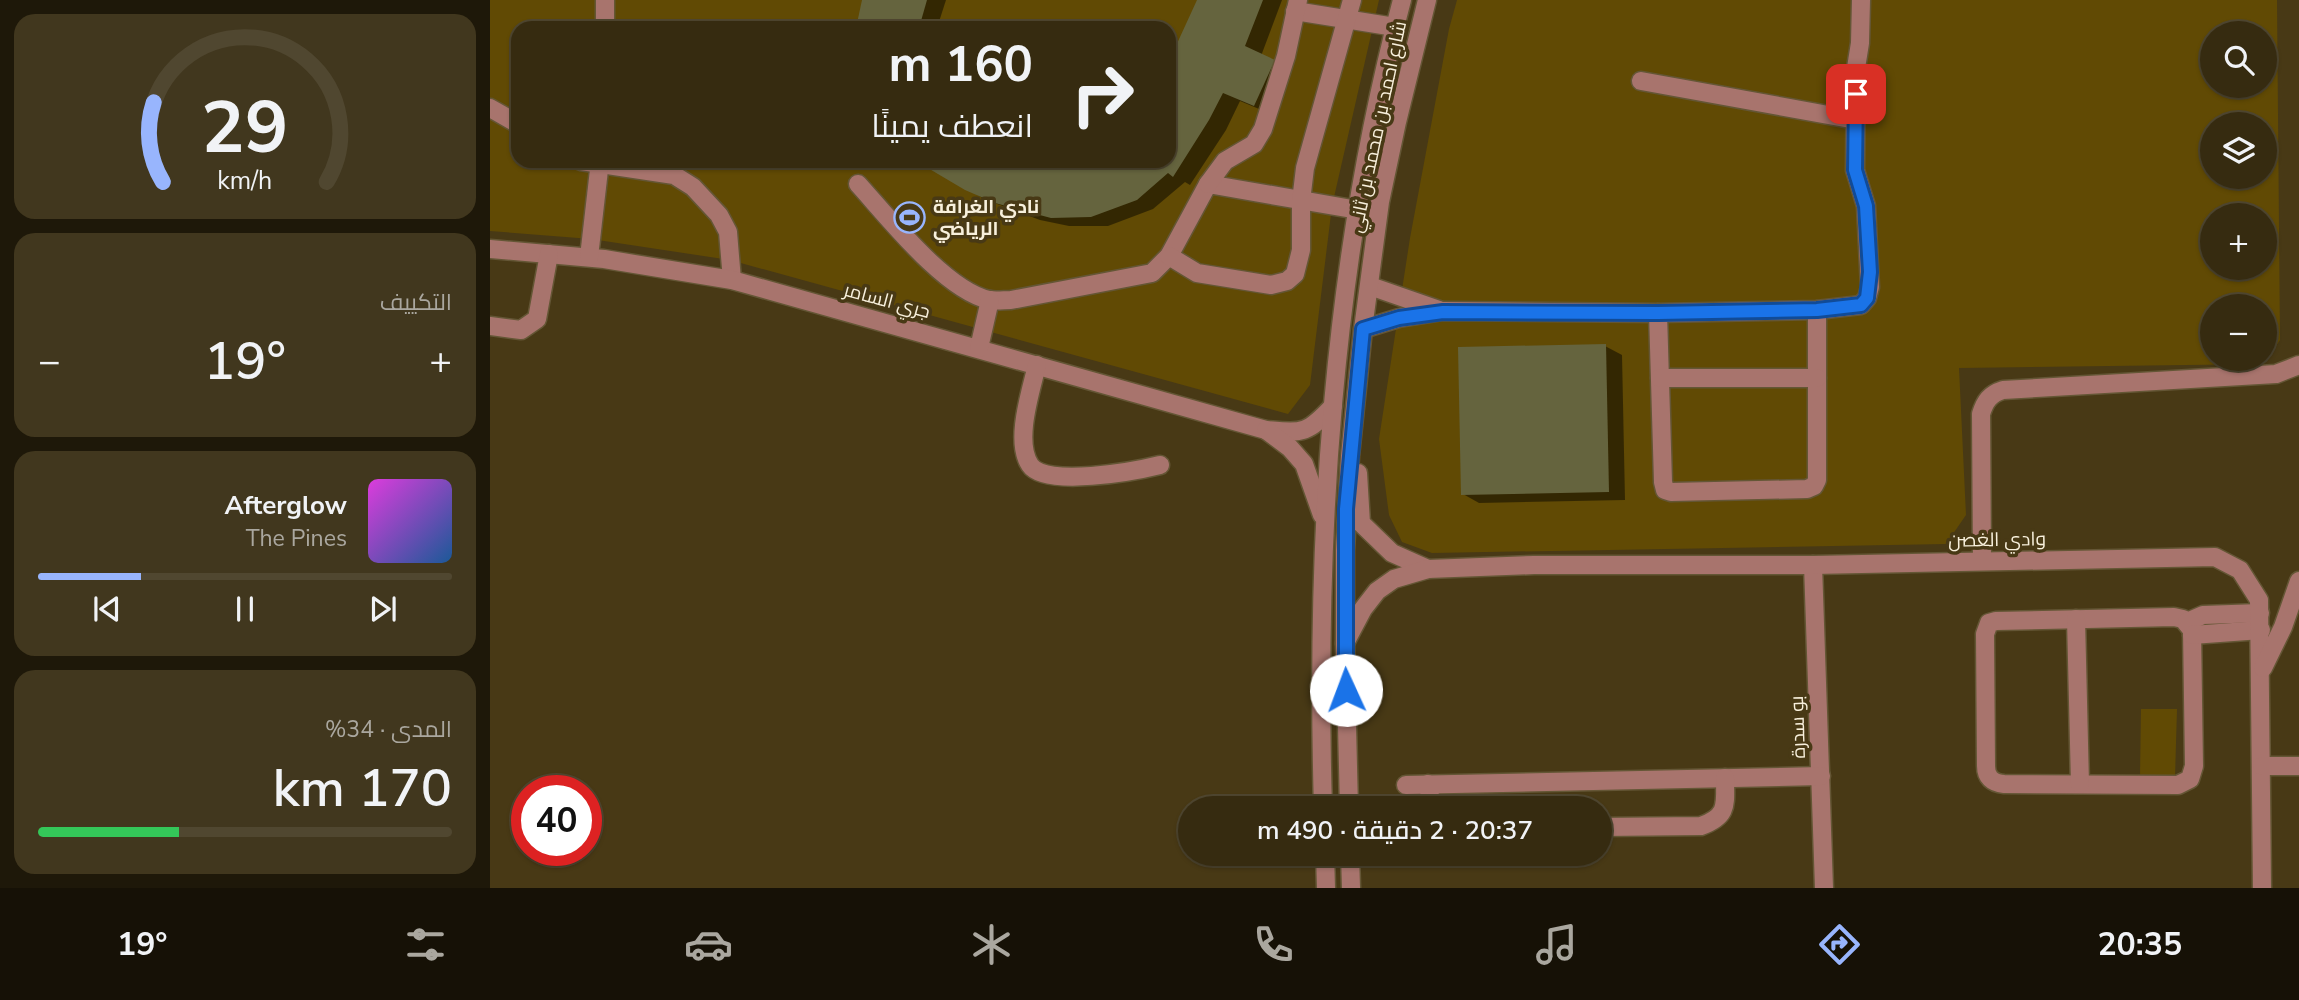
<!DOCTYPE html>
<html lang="ar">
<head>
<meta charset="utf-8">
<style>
	body { margin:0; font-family:"Nunito Sans",Cairo,sans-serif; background:#41371e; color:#f1f3f6; direction:rtl; height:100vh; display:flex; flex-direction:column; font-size:26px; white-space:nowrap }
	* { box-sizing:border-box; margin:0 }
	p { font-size:23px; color:#aaa79f }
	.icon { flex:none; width:38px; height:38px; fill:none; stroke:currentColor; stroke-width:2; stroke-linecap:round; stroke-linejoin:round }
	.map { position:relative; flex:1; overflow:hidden; direction:ltr }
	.sheet { display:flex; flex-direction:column; gap:14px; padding:14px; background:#1e1809; width:490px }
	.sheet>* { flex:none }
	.banner { position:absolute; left:21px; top:21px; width:665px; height:147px; border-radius:21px; box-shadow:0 2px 5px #0004,0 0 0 2px #504730; direction:rtl; background:#362b10; color:#f1f3f6; overflow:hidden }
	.buttons { position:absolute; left:1710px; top:21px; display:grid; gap:14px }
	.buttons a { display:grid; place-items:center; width:77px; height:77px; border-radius:50%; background:#362b10; box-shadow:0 2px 5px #0004,0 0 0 2px #504730; font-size:35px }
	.speed { position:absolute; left:21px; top:775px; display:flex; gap:14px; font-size:35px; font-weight:700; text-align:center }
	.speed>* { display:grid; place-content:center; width:91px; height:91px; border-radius:50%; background:#362b10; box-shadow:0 2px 5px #0004,0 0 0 2px #504730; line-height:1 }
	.speed .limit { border:10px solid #d22; background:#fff; color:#111 }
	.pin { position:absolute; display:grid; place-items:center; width:60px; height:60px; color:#fff; margin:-30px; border-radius:14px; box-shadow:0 4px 10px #0006 }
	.me { position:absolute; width:77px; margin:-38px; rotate:358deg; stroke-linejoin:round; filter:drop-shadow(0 0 5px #0008) }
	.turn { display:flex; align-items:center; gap:24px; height:147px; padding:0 28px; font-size:32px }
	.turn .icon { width:91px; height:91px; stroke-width:2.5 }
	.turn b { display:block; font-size:49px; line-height:60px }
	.big { font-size:52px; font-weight:600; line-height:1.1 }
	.sheet .widget { flex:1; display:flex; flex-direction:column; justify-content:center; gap:10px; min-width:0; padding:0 24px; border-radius:21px; background:#41371e }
	.sheet .dial { align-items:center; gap:0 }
	.dial svg { height:182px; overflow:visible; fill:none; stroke:#504730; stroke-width:7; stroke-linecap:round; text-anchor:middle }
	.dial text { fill:#f1f3f6; stroke:none }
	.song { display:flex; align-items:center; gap:21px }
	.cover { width:84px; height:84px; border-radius:10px; background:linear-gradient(135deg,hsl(300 70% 55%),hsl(210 70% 35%)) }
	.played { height:7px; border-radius:4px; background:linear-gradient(90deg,#98b5fd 25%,#504730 25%) }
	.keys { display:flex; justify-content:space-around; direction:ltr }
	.heat { display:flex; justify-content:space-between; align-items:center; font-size:38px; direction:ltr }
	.charge { height:10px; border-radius:5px; background:linear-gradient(90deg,#34c759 34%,#504730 0) }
	.trip { position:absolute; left:688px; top:796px; width:434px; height:70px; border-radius:35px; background:#362b10; box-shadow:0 2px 5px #0004,0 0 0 2px #504730; font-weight:600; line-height:70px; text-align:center; direction:rtl }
	.dock { display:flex; height:112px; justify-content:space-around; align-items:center; background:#161106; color:#aaa79f }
	.dock .icon { width:49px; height:49px }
	.dock .active { color:#98b5fd }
	.dock b { font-size:32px; color:#f1f3f6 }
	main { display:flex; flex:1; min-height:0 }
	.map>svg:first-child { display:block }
	.green { fill:#614a04; fill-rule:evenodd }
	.shadow { fill:#0007 }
	.building { fill:#65643e }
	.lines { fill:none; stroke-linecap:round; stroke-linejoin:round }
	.minor-casing { stroke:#645635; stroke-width:21 }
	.minor { stroke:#a8746d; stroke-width:18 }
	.route-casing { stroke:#114b97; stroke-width:18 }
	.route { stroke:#1a73e8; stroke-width:12 }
	.labels { text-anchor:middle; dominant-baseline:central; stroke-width:7; stroke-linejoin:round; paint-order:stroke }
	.street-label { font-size:19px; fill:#f8f0dc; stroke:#483915 }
	.poi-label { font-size:19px; font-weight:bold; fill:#f8f0dc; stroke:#483915; text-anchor:start }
</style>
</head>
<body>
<main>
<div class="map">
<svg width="1809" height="888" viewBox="0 0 1809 888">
	<rect width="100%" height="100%" fill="#483915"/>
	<g class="green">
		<path d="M0 0H889L842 206 820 385 798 414 240 260 101 239 0 231ZM28 28H679V161H28Z"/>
		<path d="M967 0H1787L1790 340 1774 364 1469 368 1476 515 1456 544 942 553 912 542 899 515 889 439 920 238 959 29ZM1722 33H1774V86H1722ZM1722 124H1774V177H1722ZM1722 215H1774V268H1722ZM1722 306H1774V359H1722Z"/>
		<path d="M1651 709H1687L1685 778 1650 777Z"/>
	</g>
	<g class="shadow">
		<path d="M374 0H456L447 28H368Z"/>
		<path d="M709 0H792L771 56 800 71 781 114 750 101 736 130 700 185 695 182 663 209 618 226H579L550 220 494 199 430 161H679V65Z"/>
		<path d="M1115 346 1132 355 1135 500 989 503 973 494Z"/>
	</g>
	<g class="building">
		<path d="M372 0H437L429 28H366Z"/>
		<path d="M707 0H773L755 46 785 60 764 106 733 93 719 120 683 177 678 173 647 200 601 217 561 218 505 203 475 190 426 161H679V61Z"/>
		<path d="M1116 344 1119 492 971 495 968 347Z"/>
	</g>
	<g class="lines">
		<defs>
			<g id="minor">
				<path d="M115 0V28"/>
				<path d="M805 11 905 27"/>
				<path d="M1151 81 1366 120"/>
				<path d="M0 108 28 124"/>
				<path d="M91 161 184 175 203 187 229 215 238 232 242 280"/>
				<path d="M368 184C398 217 455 290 499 300 506 301 514 300 521 300L662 273 679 256 718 184 868 210"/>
				<path d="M718 184 735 161 764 144 773 129 796 56 808 0"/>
				<path d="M0 249 114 259 242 280 776 430C814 433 817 434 843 406"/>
				<path d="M679 256 707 273 781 285 797 281 805 274 811 250V201L815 168 862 0"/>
				<path d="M99 257 110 161"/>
				<path d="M880 286 949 310"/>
				<path d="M1168 313 1173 482 1175 490 1181 492 1317 489 1324 486 1327 480V310"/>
				<path d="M0 326 31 330 47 319 59 254"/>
				<path d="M873 329 909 318 953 311 1168 313 1327 310 1371 305 1377 298 1380 287 1376 206 1365 170 1366 68 1370 43 1371 0"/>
				<path d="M489 348 500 300"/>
				<path d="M547 365C541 391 524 441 540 465 555 488 646 471 670 465"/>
				<path d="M1170 378H1327"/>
				<path d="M776 430 800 448 814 464 832 515"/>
				<path d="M868 473 871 523 902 553 938 569"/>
				<path d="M1492 561 1491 414C1495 401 1500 394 1513 390L1786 374 1809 365"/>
				<path d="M1323 565 1334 888"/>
				<path d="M1684 617 1693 619 1702 630 1704 766 1700 779 1688 785 1514 784C1502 783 1496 777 1496 766L1495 634 1499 623 1506 621Z"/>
				<path d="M1586 619 1590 784"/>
				<path d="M1697 622 1713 615 1770 613"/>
				<path d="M1702 635 1771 630"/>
				<path d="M855 643 873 609 887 591 904 579 938 569 1044 565H1323L1725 557 1750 570 1769 600 1772 888"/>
				<path d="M1773 668 1793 627 1809 581"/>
				<path d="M1772 766H1809"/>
				<path d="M938 784 942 808"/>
				<path d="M916 785 1331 776"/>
				<path d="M833 808C825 538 842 263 912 0"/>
				<path d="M859 808 855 643V551L860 456 873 329 890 202 907 122 937 0"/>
				<path d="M1110 827 1211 826C1239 816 1235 804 1235 778"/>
				<path d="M835 854 836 888"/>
				<path d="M860 854 861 888"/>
			</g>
		</defs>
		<use href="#minor" class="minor-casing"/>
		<use href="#minor" class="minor"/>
	</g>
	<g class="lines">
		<defs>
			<path id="route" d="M856 690V509L873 329 909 318 953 312 1168 313 1327 310 1371 305 1377 298 1380 272 1376 206 1365 170 1366 94"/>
		</defs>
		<use href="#route" class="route-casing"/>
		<use href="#route" class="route"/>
	</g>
	<defs>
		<symbol id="stadium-ring" viewBox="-11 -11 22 22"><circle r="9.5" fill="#483915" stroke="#98b5fd" stroke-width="1.5"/><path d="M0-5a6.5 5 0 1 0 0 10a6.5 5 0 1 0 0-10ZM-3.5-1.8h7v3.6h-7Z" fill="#98b5fd"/></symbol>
	</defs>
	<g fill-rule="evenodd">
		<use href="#stadium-ring" x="402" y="200" width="35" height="35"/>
	</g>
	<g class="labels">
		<g class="street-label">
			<text transform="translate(888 127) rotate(-78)">شارع احمد بن محمد بن ثاني</text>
			<text transform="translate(397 301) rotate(15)">جري السامر</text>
			<text transform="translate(1507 540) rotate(-1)">وادي الغصن</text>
			<text transform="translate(1308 727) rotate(-92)">بو سدرة</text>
		</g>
		<g class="poi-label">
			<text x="443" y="207">نادي الغرافة<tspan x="443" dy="22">الرياضي</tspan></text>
		</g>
	</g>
</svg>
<div class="buttons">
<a><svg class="icon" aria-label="search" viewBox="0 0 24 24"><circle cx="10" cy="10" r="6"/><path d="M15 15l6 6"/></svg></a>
<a><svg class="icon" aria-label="layers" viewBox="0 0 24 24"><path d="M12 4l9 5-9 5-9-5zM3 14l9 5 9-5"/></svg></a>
<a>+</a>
<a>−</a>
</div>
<div class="speed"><div class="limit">40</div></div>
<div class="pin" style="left:1366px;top:94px;background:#d93025"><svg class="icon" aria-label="arrive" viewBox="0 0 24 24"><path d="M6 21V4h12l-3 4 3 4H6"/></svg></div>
<svg class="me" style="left:856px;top:690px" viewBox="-20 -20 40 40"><circle r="19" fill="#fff"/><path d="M0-13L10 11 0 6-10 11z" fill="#1a73e8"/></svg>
<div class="trip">20:37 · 2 دقيقة · 490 m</div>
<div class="banner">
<div class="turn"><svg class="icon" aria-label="right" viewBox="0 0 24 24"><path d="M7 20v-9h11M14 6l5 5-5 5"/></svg><div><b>160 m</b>انعطف يمينًا</div></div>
</div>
</div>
<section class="sheet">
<div class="widget dial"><svg viewBox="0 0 100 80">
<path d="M14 69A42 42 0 1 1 86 69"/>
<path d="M14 69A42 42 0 0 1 10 34" stroke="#98b5fd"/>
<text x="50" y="56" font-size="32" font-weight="700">29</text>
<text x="50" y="72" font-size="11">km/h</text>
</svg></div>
<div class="widget"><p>التكييف</p>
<div class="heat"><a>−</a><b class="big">19°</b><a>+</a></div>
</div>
<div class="widget">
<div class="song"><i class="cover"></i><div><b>Afterglow</b><p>The Pines</p></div></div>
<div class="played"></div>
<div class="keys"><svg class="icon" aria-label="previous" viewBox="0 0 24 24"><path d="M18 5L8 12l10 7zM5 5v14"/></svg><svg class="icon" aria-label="pause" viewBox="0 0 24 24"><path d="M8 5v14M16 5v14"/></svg><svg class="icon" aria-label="next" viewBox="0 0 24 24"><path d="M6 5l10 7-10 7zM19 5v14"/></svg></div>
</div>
<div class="widget"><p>المدى · 34%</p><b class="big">170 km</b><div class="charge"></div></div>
</section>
</main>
<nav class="dock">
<b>20:35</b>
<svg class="icon active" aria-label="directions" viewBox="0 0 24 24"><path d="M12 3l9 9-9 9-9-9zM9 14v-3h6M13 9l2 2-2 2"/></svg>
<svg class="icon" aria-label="music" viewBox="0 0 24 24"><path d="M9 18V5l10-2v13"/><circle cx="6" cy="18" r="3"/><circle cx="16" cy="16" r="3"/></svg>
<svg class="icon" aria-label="phone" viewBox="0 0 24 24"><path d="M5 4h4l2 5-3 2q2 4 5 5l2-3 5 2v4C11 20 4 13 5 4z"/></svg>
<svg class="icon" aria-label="climate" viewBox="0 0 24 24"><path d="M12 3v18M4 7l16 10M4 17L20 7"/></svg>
<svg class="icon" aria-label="car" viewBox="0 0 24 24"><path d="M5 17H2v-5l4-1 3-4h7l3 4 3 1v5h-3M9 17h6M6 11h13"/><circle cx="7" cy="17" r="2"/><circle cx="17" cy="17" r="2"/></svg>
<svg class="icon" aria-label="filters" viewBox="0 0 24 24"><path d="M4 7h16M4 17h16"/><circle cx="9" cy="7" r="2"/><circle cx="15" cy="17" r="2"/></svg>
<b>19°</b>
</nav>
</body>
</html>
